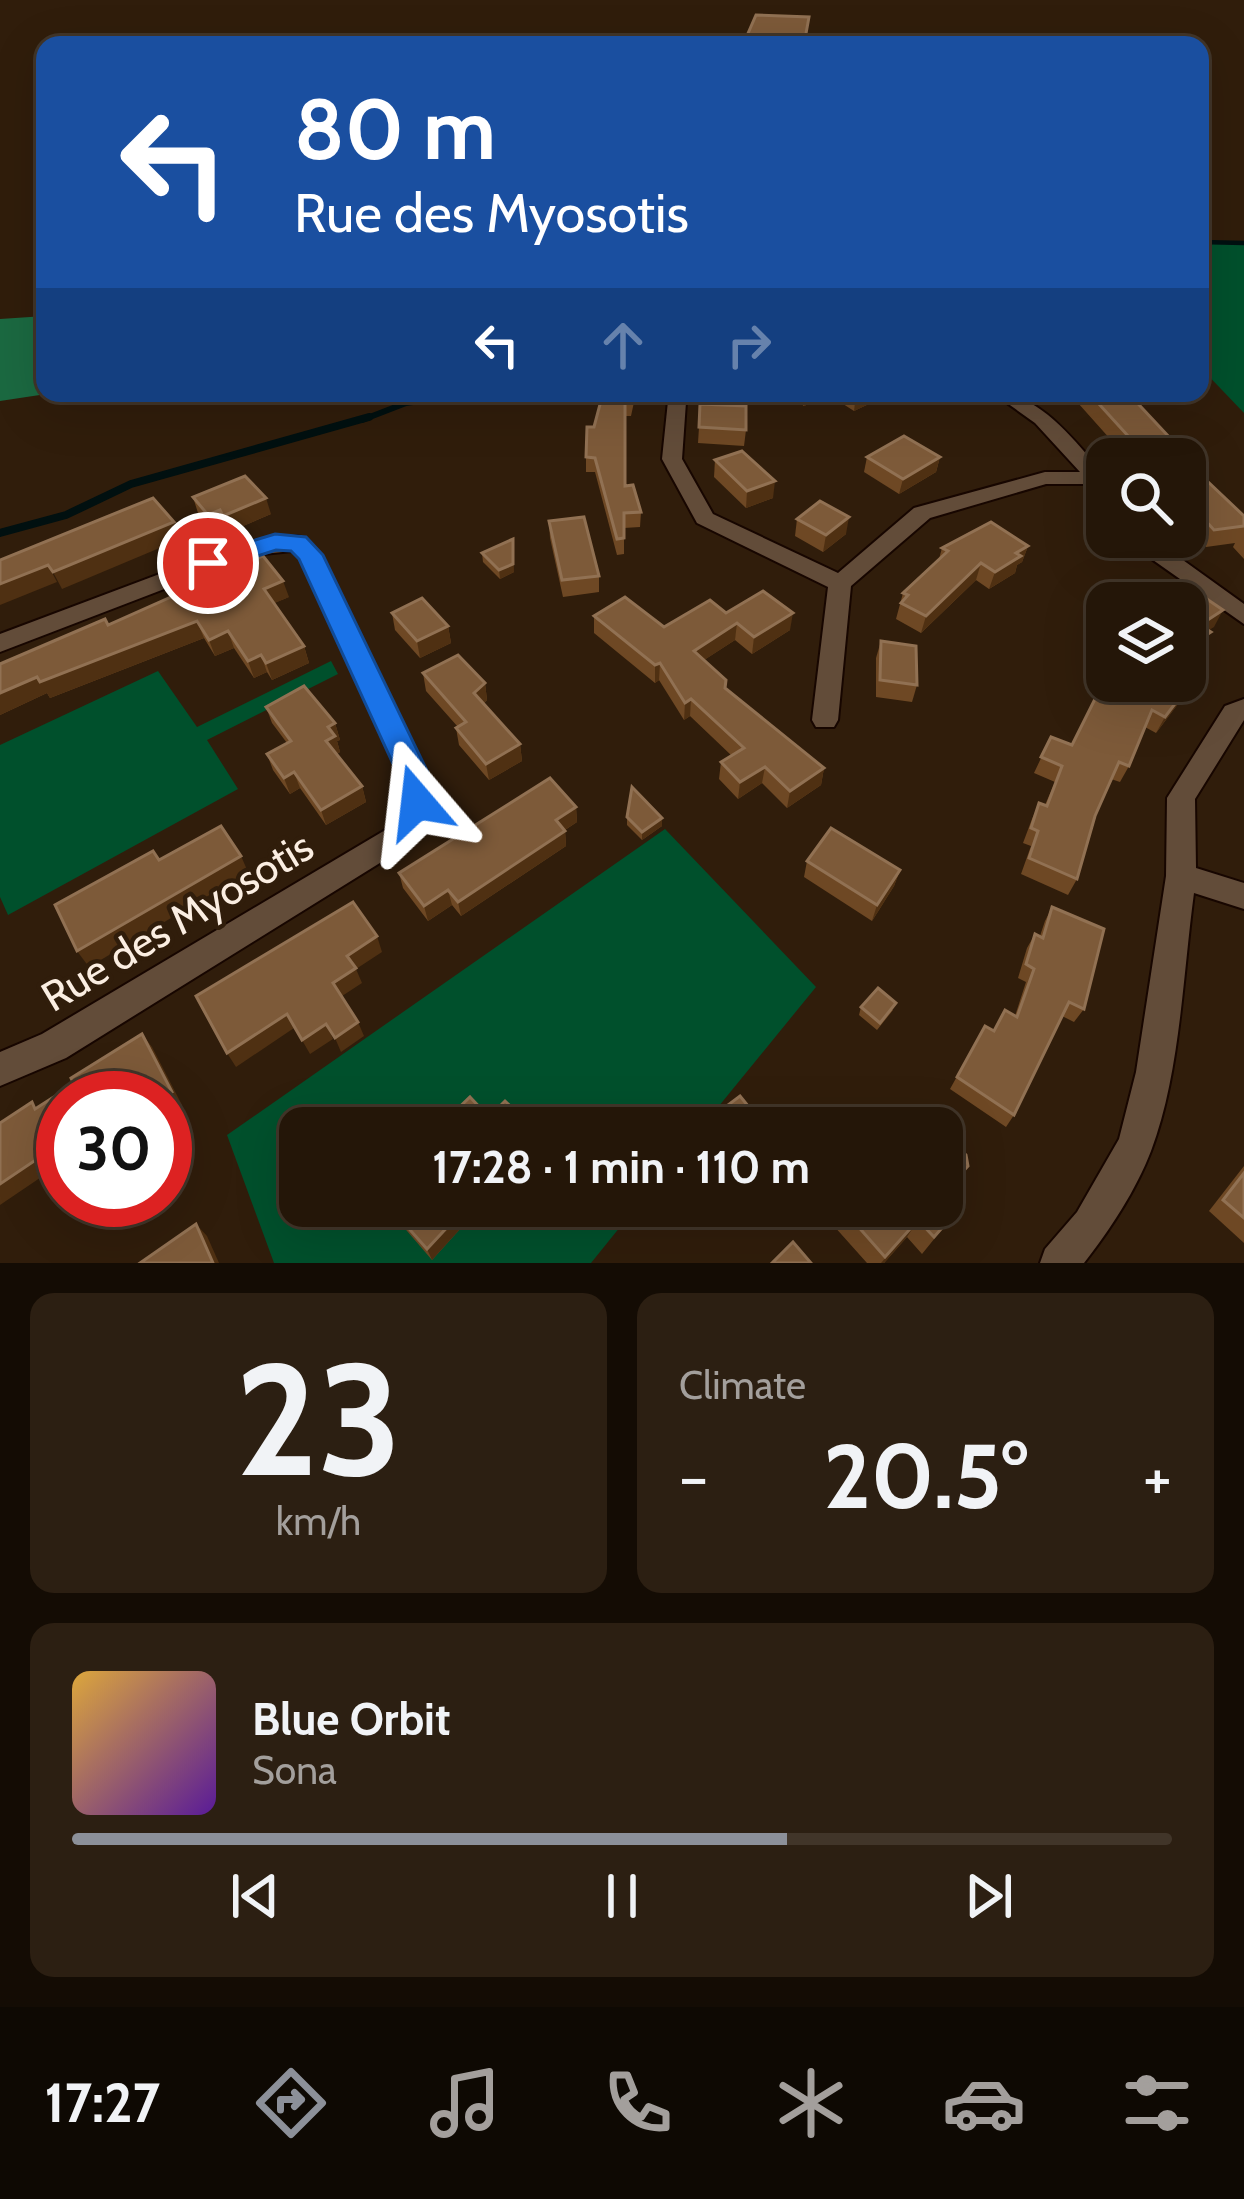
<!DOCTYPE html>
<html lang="en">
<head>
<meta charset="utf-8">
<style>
	body { margin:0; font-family:Cabin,sans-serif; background:#2c1f12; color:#f1f3f6; height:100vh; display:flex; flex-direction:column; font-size:45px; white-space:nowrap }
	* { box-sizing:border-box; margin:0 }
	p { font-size:39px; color:#a39f9c }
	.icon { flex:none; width:66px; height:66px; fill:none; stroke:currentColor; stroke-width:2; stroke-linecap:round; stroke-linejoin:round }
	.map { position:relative; height:1263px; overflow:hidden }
	.side { display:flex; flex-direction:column; gap:30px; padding:30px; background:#140c04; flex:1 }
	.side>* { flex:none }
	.banner { position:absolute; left:36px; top:36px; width:1173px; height:366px; border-radius:24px; box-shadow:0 12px 48px #0002,0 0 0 3px #413529; background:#1a4fa0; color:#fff; overflow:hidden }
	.controls { position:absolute; left:1086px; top:438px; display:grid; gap:24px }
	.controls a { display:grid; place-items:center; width:120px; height:120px; border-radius:24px; background:#241608; box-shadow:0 12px 48px #0002,0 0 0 3px #413529; font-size:60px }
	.speed { position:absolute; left:36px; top:1071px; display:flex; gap:24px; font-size:60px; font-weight:700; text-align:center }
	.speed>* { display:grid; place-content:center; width:156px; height:156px; border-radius:50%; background:#241608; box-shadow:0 12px 48px #0002,0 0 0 3px #413529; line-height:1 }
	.speed .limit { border:18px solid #d22; background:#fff; color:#111 }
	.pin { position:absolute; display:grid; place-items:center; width:102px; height:102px; color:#fff; margin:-51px; border:6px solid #fff; border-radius:50%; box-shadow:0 3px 12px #0007 }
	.me { position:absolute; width:132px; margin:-66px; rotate:343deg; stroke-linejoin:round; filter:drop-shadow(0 0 9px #0008) }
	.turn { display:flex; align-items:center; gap:42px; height:252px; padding:0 60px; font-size:54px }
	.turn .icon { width:156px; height:156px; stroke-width:2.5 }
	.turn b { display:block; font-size:84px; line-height:102px }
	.lanes { display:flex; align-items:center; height:114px; padding:0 60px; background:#0003; justify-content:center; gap:60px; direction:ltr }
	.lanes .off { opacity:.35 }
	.big { font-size:90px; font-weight:700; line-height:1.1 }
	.side .card { flex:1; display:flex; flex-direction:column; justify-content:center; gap:18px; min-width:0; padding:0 42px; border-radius:24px; background:#2c1f12 }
	.side .dial { align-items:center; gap:0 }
	.dial b { font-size:156px; line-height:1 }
	.song { display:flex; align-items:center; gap:36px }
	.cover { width:144px; height:144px; border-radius:18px; background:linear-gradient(135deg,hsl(40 70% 55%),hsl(270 70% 35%)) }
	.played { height:12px; border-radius:6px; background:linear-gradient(90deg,#8c9099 65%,#413529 65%) }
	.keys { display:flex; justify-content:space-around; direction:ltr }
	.heat { display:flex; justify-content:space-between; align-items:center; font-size:66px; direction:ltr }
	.side .tiles { flex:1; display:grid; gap:30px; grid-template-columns:1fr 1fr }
	.card:last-child { grid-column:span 2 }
	.trip { position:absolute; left:279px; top:1107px; width:684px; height:120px; border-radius:24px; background:#241608; box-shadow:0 12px 48px #0002,0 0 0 3px #413529; font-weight:700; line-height:120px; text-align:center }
	.tabs { display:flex; height:192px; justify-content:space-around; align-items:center; background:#0e0903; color:#a39f9c }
	.tabs .icon { width:84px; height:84px }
	.tabs .current { color:#8c9099 }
	.tabs b { font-size:54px; color:#f1f3f6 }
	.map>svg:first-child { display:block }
	.green { fill:#00502c }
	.forest { fill:#1b6941 }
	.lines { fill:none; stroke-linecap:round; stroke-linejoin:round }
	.stream-far2 { stroke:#011010; stroke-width:4.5 }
	.stream-far1 { stroke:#011010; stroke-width:6 }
	.stream { stroke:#011010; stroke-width:8 }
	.street-casing { stroke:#170600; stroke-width:4 }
	.street { fill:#624c39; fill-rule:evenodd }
	.wall { fill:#6e4824 }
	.shaded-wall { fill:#4f3012 }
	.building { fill:#7d5a39; stroke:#917153; stroke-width:3 }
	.route { fill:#1a73e8; stroke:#114b97; stroke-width:3 }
	.labels { text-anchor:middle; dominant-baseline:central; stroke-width:9; stroke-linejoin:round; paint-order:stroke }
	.street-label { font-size:42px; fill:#fbeee2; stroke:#301d0b }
</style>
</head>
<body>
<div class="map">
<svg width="1244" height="1263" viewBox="0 0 1244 1263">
	<rect width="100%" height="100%" fill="#301d0b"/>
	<g class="green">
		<path d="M1200 243 1244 244V413L1200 367V272L1210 268 1200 263Z"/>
		<path d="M331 661 338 674 207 740 238 789 8 915 0 897V745L158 671 197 727Z"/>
		<path d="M665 829 816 987 701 1128H300V1206H637L591 1263H274L227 1135Z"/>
	</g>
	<path class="forest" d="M45 316V393H53L0 401V319Z"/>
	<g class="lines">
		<path class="stream-far2" d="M1200 242 1244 243"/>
		<path class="stream-far1" d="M362 420 406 403 472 393"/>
		<path class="stream" d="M0 533 66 515 131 484 369 417"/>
		<defs>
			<g id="street">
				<path d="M674 393H693L686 402 682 459 713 514 838 573 914 508 1045 472H1080L1035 423 993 393C1042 393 1075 443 1107 477V489L1091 484H1046L930 518 851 586 838 720 834 727H816L812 720 828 587 697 523 662 459 668 401Z"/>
				<path d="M297 536 305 538 321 555 430 779 431 802 412 843 66 1058 0 1086V1052L42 1034 392 826 403 802 402 779 301 559 292 551 253 555 0 652V634L242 543Z"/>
				<path d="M1135 537H1158L1169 550 1244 604V624L1153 560Z"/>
				<path d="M1244 699V720L1195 799 1196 868 1244 883V909L1194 893C1183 974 1180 1075 1151 1151 1136 1190 1110 1230 1084 1263H1040L1045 1249 1077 1212 1119 1139 1136 1072 1166 876 1167 798 1225 706Z"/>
			</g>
		</defs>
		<use href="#street" class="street-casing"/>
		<use href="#street" class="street"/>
	</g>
	<g class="wall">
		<path d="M809 17 805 45H745L746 38Z"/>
		<path d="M636 393 631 416H625V486L641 512 640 527 624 528V554L617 555 595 472H586V457L594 427Z"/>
		<path d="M785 393H892L854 411 829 395 804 406Z"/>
		<path d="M1081 393H1162L1132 398 1184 453 1182 457 1184 459H1128L1078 403Z"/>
		<path d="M699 427 746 430 744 446 698 443Z"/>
		<path d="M867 457H940L936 472 899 494 864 472Z"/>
		<path d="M715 460 773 498 746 508 714 477Z"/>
		<path d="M1185 460 1244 516V559L1233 547 1235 543 1206 547 1185 524Z"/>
		<path d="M193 497 271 514 229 532 225 526 214 531 198 513Z"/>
		<path d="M797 519 846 534 823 552 795 536Z"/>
		<path d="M549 521 599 576V592L563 597 550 538Z"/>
		<path d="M1028 546 1022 562 1017 565 1015 573 989 589 976 580 921 633 896 619 903 593 939 559 942 548Z"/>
		<path d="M482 553 514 572 500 579 483 562Z"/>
		<path d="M289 597 274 603 304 646 309 663 272 680 267 672 254 678 234 648 215 656 204 638 50 698 47 693 0 715V664L108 625Z"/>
		<path d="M392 613 448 626 451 643 420 658 395 630Z"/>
		<path d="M726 613 790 630 752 654 735 640 704 660 725 688 824 768 821 785 787 808 762 783 738 799 719 779 721 762 732 756 690 716 684 720 659 680 655 683 594 633V616L664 627Z"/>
		<path d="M881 641 917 685 912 702 876 697V658Z"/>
		<path d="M423 673 485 683 487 700 484 703 520 744 522 761 489 780 459 745 456 728 458 727 426 691Z"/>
		<path d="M1193 680 1184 696 1156 733 1145 727 1129 766 1120 782 1111 779 1095 816 1077 879 1068 895 1021 874 1031 846 1023 843 1032 819 1039 803 1045 805 1055 782 1034 773 1051 737 1072 745 1142 685Z"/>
		<path d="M266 707 335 723 340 740 337 741 340 752 337 754 362 786 366 802 326 825 300 788 290 794 273 770 267 754 287 743 272 723Z"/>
		<path d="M576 807 577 822 565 830 566 846 461 916 452 905 428 921 403 888 399 873Z"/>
		<path d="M627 817 662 826 642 840 627 825Z"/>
		<path d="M807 861 900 870 894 886 872 921 804 877Z"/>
		<path d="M1052 907 1084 1009 1074 1022 1062 1016 1014 1115 1006 1127 950 1089 985 1026 993 1031 1015 1016 1026 982 1018 978 1027 948 1035 934 1040 936 1045 921Z"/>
		<path d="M861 1007 893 1010 877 1030 859 1015Z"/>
		<path d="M720 1111 760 1128H727L719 1118Z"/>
		<path d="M942 1132 955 1184 942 1198 956 1212 922 1254 907 1237 884 1263H867L816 1206H942Z"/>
		<path d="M1244 1166V1243L1209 1211Z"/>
		<path d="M481 1206 432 1260 401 1224 395 1213Z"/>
	</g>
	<g class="shaded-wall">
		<path d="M805 393H830L829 395 804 406Z"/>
		<path d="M862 393H892L854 411 856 395Z"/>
		<path d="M940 457 936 472 899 494 903 479Z"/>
		<path d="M775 481 773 498 746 508 747 491Z"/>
		<path d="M266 498 271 514 229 532 223 516Z"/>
		<path d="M220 510 225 526 214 531 208 515Z"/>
		<path d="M849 517 846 534 823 552 826 535Z"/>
		<path d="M174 522 181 539 62 589 53 572Z"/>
		<path d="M513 539 514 572 500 579 499 570Z"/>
		<path d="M1028 546 1022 562 1017 565 1015 573 989 589 995 572 1016 553Z"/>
		<path d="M981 563 976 580 921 633 926 616Z"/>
		<path d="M48 565 57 582 0 605V584Z"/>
		<path d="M283 581 289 597 270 605 264 589Z"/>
		<path d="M1223 610 1214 627 1190 642 1200 625Z"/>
		<path d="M793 613 790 630 752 654 754 637Z"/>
		<path d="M197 621 204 638 50 698 47 693 0 715V693L37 677Z"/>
		<path d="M737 623 735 640 692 668 694 651Z"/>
		<path d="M448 626 451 643 420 658 417 641Z"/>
		<path d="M228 631 234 648 215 656 209 640Z"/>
		<path d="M1211 632 1201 649 1185 660V654L1189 646Z"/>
		<path d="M304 646 309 663 272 680 266 663Z"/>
		<path d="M261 655 267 672 254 678 248 661Z"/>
		<path d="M660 663 659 680 655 683V665Z"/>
		<path d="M1193 680 1184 696 1156 733 1165 717Z"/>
		<path d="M485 683 487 700 477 710 474 693Z"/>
		<path d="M691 699 690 716 684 720 685 703Z"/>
		<path d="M335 723 340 740 337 741 340 752 332 757 326 741 328 727Z"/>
		<path d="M520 744 522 761 489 780 486 764Z"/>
		<path d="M765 767 762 783 738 799 740 782Z"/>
		<path d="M824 768 821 785 787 808 790 791Z"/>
		<path d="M294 772 300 788 290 794 284 778Z"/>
		<path d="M362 786 366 802 326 825 321 810Z"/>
		<path d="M576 807 577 822 557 835 556 820Z"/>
		<path d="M662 818V826L642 840V832Z"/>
		<path d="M565 831 566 846 461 916 458 902Z"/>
		<path d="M241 856 248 872 89 967 77 951Z"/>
		<path d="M900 870 894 886 872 921 877 905Z"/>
		<path d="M448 890 452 905 428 921 424 906Z"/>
		<path d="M377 936 382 952 356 969 362 983 339 998 333 983 347 956Z"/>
		<path d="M287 1014 294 1028 236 1067 227 1053Z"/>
		<path d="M358 1022 364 1036 341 1052 335 1038Z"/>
		<path d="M326 1024 333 1039 310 1054 302 1040Z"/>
		<path d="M142 1034 152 1047 182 1105 165 1117V1098H163Z"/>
		<path d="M49 1151 62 1163 0 1205V1184Z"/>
		<path d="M968 1166 955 1184 942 1198V1194Z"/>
		<path d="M467 1206H481L432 1260 427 1249Z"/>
		<path d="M918 1220 907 1237 884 1263H881Z"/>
		<path d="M196 1224 207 1236 219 1263H213Z"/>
	</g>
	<g class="building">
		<path d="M756 15 809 17 805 39 746 38Z"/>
		<path d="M603 393H633L631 402 625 401V486L633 485 641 512 624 513V538L617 539 595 458 586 457 587 427H594Z"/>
		<path d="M1089 393H1128L1184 453 1178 454 1184 459H1149Z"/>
		<path d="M700 404 746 406V430L699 427Z"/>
		<path d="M904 436 940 457 903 479 867 457Z"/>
		<path d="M742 451 775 481 747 491 715 460Z"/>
		<path d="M1185 460 1244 516V526L1214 530 1185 498Z"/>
		<path d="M245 476 266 498 223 516 220 510 208 515 193 497Z"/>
		<path d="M153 498 174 522 53 572 48 565 0 584V560Z"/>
		<path d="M820 501 849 517 826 535 797 519Z"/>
		<path d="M584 517 599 576 562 580 549 521Z"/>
		<path d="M991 522 1028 546 1016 553 1021 556 995 572 981 563 926 616 901 603 908 595 903 593 948 551 942 548Z"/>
		<path d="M513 539V564L499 570 482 553Z"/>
		<path d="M263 556 283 581 264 589 304 646 266 663 261 655 248 661 228 631 209 640 197 621 40 682 37 677 0 693V664L105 619 108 625Z"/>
		<path d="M763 591 793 613 754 637 737 623 694 651 726 680 725 688 824 768 790 791 765 767 740 782 721 762 744 748 691 699 685 703 660 663 655 665 594 616 625 597 664 627 710 600 726 613Z"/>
		<path d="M1195 591 1223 610 1200 625 1211 632 1189 646 1185 643V603H1174Z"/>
		<path d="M422 598 448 626 417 641 392 613Z"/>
		<path d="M881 641 916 646 917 685 880 680Z"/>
		<path d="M458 655 485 683 474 693 520 744 486 764 456 728 466 722 423 673Z"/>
		<path d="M1107 675V681H1135L1142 685 1145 681H1185V675L1193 680 1165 717 1152 710 1129 766 1119 762 1095 816 1077 879 1029 858 1038 831 1031 828 1039 803 1047 806 1062 766 1041 757 1051 737 1072 745Z"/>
		<path d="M304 686 335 723 328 727 335 736 326 741 362 786 321 810 294 772 284 778 267 754 291 741 266 707Z"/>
		<path d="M550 778 576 807 556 820 565 831 458 902 448 890 424 906 399 873Z"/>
		<path d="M632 787 662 818 642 832 627 817Z"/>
		<path d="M221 826 241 856 77 951 55 905 153 851 159 860Z"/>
		<path d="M831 828 900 870 877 905 807 861Z"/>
		<path d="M353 902 377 936 347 956 356 968 333 983 358 1022 335 1038 326 1024 302 1040 287 1014 227 1053 196 996Z"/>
		<path d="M1052 907 1104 929 1084 1009 1069 1002 1014 1115 957 1077 985 1026 994 1031 1005 1010 1017 1017 1034 969 1026 964 1035 934 1043 938Z"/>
		<path d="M878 988 896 1003 880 1023 861 1007Z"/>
		<path d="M142 1034 172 1092 163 1098H63V1164L56 1169 49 1151 0 1184V1123L32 1102 35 1109 74 1084 71 1078Z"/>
		<path d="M740 1096 761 1122 754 1128H733L720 1111Z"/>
		<path d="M470 1097 489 1117 505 1101 529 1124 525 1128H447L443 1123Z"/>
		<path d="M917 1107 938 1128H897Z"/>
		<path d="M942 1132 966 1155 968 1166 942 1194Z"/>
		<path d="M1244 1173V1218L1223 1200Z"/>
		<path d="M942 1198 956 1212 934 1237 918 1220 885 1257 840 1206H942Z"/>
		<path d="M403 1206H467L427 1249 395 1213Z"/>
		<path d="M196 1224 213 1263H140Z"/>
		<path d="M793 1242 811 1263H772Z"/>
	</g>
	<path class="route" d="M275 534 306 537 323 555 431 779 433 802 429 811 417 815 406 811 400 779 299 559 291 551 276 550 208 572 195 563 199 557Z"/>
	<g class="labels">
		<g class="street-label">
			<text transform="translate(177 921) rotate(-31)">Rue des Myosotis</text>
		</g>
	</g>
</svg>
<div class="controls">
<a><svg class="icon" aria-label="search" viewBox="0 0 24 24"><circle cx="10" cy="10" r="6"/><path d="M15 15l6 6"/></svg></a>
<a><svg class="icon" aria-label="layers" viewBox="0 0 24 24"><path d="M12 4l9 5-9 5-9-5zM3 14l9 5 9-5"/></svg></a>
</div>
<div class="speed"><div class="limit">30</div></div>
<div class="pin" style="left:208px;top:563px;background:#d93025"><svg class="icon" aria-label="arrive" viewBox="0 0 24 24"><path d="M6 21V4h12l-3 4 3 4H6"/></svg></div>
<svg class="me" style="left:417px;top:802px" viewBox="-20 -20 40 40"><path d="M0-17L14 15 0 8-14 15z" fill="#1a73e8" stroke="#fff" stroke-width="4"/></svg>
<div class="trip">17:28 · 1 min · 110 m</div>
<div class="banner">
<div class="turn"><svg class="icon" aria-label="left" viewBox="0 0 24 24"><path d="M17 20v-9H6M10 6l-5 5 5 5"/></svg><div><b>80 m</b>Rue des Myosotis</div></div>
<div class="lanes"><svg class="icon" aria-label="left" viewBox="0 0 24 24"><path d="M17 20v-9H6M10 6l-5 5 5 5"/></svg><svg class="icon off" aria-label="ahead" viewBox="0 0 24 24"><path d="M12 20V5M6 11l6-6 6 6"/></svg><svg class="icon off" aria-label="right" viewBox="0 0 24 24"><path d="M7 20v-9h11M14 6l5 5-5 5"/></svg></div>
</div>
</div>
<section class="side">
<div class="tiles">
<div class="card dial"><b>23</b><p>km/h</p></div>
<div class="card"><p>Climate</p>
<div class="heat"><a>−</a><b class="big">20.5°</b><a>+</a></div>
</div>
<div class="card">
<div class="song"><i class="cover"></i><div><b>Blue Orbit</b><p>Sona</p></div></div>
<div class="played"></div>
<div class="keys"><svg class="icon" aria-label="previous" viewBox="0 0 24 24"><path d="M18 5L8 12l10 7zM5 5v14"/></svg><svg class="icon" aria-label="pause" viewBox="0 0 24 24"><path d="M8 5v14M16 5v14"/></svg><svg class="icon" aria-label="next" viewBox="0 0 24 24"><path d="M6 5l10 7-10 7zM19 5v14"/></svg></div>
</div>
</div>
</section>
<nav class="tabs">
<b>17:27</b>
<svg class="icon current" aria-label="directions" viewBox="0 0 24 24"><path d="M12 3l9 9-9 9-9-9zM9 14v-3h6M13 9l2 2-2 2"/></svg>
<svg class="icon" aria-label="music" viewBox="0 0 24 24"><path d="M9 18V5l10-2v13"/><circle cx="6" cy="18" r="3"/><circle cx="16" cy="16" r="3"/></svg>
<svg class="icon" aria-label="phone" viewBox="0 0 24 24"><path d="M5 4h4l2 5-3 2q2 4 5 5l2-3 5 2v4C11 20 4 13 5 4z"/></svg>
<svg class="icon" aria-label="climate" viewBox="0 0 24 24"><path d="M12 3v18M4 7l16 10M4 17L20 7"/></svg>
<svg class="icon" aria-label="car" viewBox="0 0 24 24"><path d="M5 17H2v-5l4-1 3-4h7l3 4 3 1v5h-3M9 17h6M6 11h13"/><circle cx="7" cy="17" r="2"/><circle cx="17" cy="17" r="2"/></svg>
<svg class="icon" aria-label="filters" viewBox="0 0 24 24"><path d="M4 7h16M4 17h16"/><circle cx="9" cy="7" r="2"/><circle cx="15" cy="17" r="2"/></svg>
</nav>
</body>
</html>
